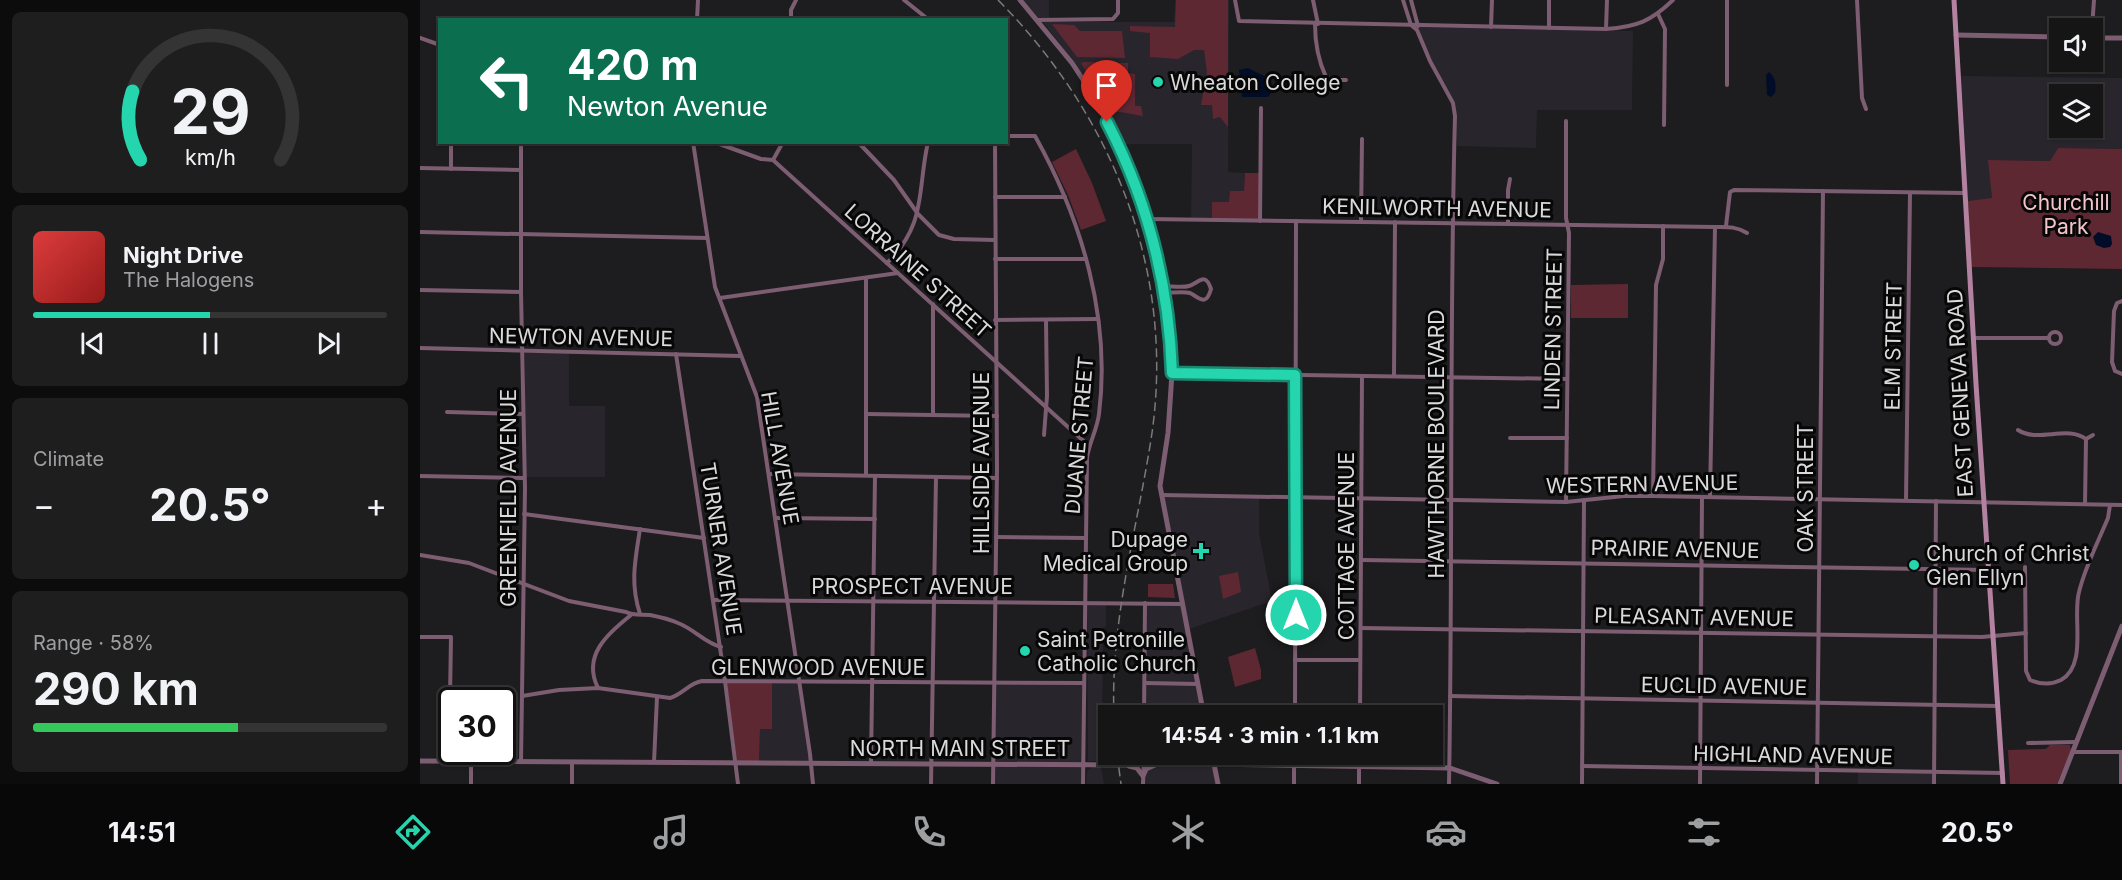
<!DOCTYPE html>
<html lang="en">
<head>
<meta charset="utf-8">
<style>
	body { margin:0; font-family:Inter,sans-serif; background:#1f1e1f; color:#f1f3f6; height:100vh; display:flex; flex-direction:column; font-size:22px; white-space:nowrap }
	* { box-sizing:border-box; margin:0 }
	p { font-size:20px; color:#9e9fa1 }
	.icon { flex:none; width:33px; height:33px; fill:none; stroke:currentColor; stroke-width:2; stroke-linecap:round; stroke-linejoin:round }
	.map { position:relative; flex:1; overflow:hidden }
	.sheet { display:flex; flex-direction:column; gap:12px; padding:12px; background:#0c0c0c; width:420px }
	.sheet>* { flex:none }
	.top-card { position:absolute; left:18px; top:18px; width:570px; height:126px; border-radius:0px; box-shadow:0 2px 4px #0004,0 0 0 2px #353435; background:#0b6e4f; color:#fff; overflow:hidden }
	.fabs { position:absolute; left:1629px; top:18px; display:grid; gap:12px }
	.fabs a { display:grid; place-items:center; width:54px; height:54px; border-radius:0px; background:#161516; box-shadow:0 2px 4px #0004,0 0 0 2px #353435; font-size:30px }
	.speed { position:absolute; left:18px; top:687px; display:flex; gap:12px; font-size:30px; font-weight:700; text-align:center }
	.speed>* { display:grid; place-content:center; width:78px; height:78px; border-radius:50%; background:#161516; box-shadow:0 2px 4px #0004,0 0 0 2px #353435; line-height:1 }
	.speed .limit { border:3px solid #111; border-radius:9px; background:#fff; color:#111 }
	.pin { position:absolute; display:grid; place-items:center; width:51px; height:51px; color:#fff; margin:-62px -26px; border-radius:50% 50% 50% 0; rotate:-45deg; box-shadow:0 0 6px #0007 }
	.pin .icon { rotate:45deg }
	.me { position:absolute; width:66px; margin:-33px; rotate:0deg; stroke-linejoin:round; filter:drop-shadow(0 0 4px #0008) }
	.turn { display:flex; align-items:center; gap:21px; height:126px; padding:0 30px; font-size:27px }
	.turn .icon { width:78px; height:78px; stroke-width:2.5 }
	.turn b { display:block; font-size:42px; line-height:51px }
	.big { font-size:45px; font-weight:700; line-height:1.1 }
	.sheet .widget { flex:1; display:flex; flex-direction:column; justify-content:center; gap:9px; min-width:0; padding:0 21px; border-radius:9px; background:#1f1e1f }
	.sheet .dial { align-items:center; gap:0 }
	.dial svg { height:156px; overflow:visible; fill:none; stroke:#353435; stroke-width:7; stroke-linecap:round; text-anchor:middle }
	.dial text { fill:#f1f3f6; stroke:none }
	.song { display:flex; align-items:center; gap:18px }
	.cover { width:72px; height:72px; border-radius:9px; background:linear-gradient(135deg,hsl(0 70% 55%),hsl(0 70% 35%)) }
	.played { height:6px; border-radius:3px; background:linear-gradient(90deg,#24d5ae 50%,#353435 50%) }
	.keys { display:flex; justify-content:space-around; direction:ltr }
	.heat { display:flex; justify-content:space-between; align-items:center; font-size:33px; direction:ltr }
	.charge { height:9px; border-radius:4px; background:linear-gradient(90deg,#34c759 58%,#353435 0) }
	.trip { position:absolute; left:678px; top:705px; width:345px; height:60px; border-radius:0px; background:#161516; box-shadow:0 2px 4px #0004,0 0 0 2px #353435; font-weight:700; line-height:60px; text-align:center }
	.tab-bar { display:flex; height:96px; justify-content:space-around; align-items:center; background:#090809; color:#9e9fa1 }
	.tab-bar .icon { width:42px; height:42px }
	.tab-bar .selected { color:#24d5ae }
	.tab-bar b { font-size:27px; color:#f1f3f6 }
	main { display:flex; flex:1; min-height:0 }
	.map>svg:first-child { display:block }
	.built { fill:#29252c; fill-rule:evenodd }
	.green { fill:#5e2833 }
	.water { fill:#000c28 }
	.lines { fill:none; stroke-linecap:round; stroke-linejoin:round }
	.minor { stroke:#7c5d71; stroke-width:4 }
	.tertiary { stroke:#7c5d71; stroke-width:5 }
	.secondary { stroke:#b382a1; stroke-width:5 }
	.rail { stroke:#7c7b7c; stroke-width:1.5; stroke-dasharray:9 4.5; stroke-linecap:butt }
	.route-casing { stroke:#178a71; stroke-width:15 }
	.route { stroke:#24d5ae; stroke-width:10 }
	.poi-dot { fill:#24d5ae; stroke:#070707; stroke-width:2 }
	.labels { text-anchor:middle; dominant-baseline:central; stroke-width:6; stroke-linejoin:round; paint-order:stroke }
	.poi-label { font-size:21px; fill:#dbdadb; stroke:#070707; text-anchor:start }
	.park-label { font-size:21px; fill:#f3c4ca; stroke:#070707 }
	.street-label { font-size:21px; fill:#dbdadb; stroke:#070707 }
</style>
</head>
<body>
<main>
<section class="sheet">
<div class="widget dial"><svg viewBox="0 0 100 80">
<path d="M14 69A42 42 0 1 1 86 69"/>
<path d="M14 69A42 42 0 0 1 10 34" stroke="#24d5ae"/>
<text x="50" y="56" font-size="32" font-weight="700">29</text>
<text x="50" y="72" font-size="11">km/h</text>
</svg></div>
<div class="widget">
<div class="song"><i class="cover"></i><div><b>Night Drive</b><p>The Halogens</p></div></div>
<div class="played"></div>
<div class="keys"><svg class="icon" aria-label="previous" viewBox="0 0 24 24"><path d="M18 5L8 12l10 7zM5 5v14"/></svg><svg class="icon" aria-label="pause" viewBox="0 0 24 24"><path d="M8 5v14M16 5v14"/></svg><svg class="icon" aria-label="next" viewBox="0 0 24 24"><path d="M6 5l10 7-10 7zM19 5v14"/></svg></div>
</div>
<div class="widget"><p>Climate</p>
<div class="heat"><a>−</a><b class="big">20.5°</b><a>+</a></div>
</div>
<div class="widget"><p>Range · 58%</p><b class="big">290 km</b><div class="charge"></div></div>
</section>
<div class="map">
<svg width="1702" height="784" viewBox="0 0 1702 784">
	<rect width="100%" height="100%" fill="#1d1c1e"/>
	<g class="built">
		<path d="M601 0H629V18L619 19Z"/>
		<path d="M755 0H809L808 172 825 173 824 191 792 219H771L772 144H700L653 61 623 22H754Z"/>
		<path d="M997 27 1213 31 1212 110H1117L1116 148 1037 146 1035 102 1006 49Z"/>
		<path d="M1541 76 1702 78V149L1638 148 1630 161 1569 160 1572 199 1548 201ZM1640 94H1672V128H1640Z"/>
		<path d="M105 353H149V406H185V477H105Z"/>
		<path d="M743 497 839 498V533L852 601 769 629Z"/>
		<path d="M667 603 686 604V627H683L682 761H668Z"/>
		<path d="M726 604 761 605 777 683 726 682Z"/>
		<path d="M352 683H379L390 762 339 761 340 729H352Z"/>
		<path d="M575 683 663 684 662 764 574 763Z"/>
		<path d="M725 684 777 685 783 715 725 716Z"/>
		<path d="M791 754 793 765 725 764V755Z"/>
		<path d="M574 765 661 767V784H574Z"/>
		<path d="M681 766 684 784H666L667 771 672 767Z"/>
		<path d="M724 766H793L797 784H724Z"/>
		<path d="M1438 772 1512 774V784H1438Z"/>
	</g>
	<g class="green">
		<path d="M756 0H808V127L800 117 793 119 792 105H781L787 72 784 50H774L758 59 730 57V33L710 31V26L755 27Z"/>
		<path d="M632 24 654 25 660 31H702L705 58 657 57Z"/>
		<path d="M665 62 708 63V73L715 74V106H721L723 116C711 115 702 110 691 113L661 63Z"/>
		<path d="M1638 148 1702 149V269L1551 267 1548 201 1572 198 1568 160 1630 161Z"/>
		<path d="M656 149 672 183 686 221 661 230 648 195 632 162Z"/>
		<path d="M825 173H839V220L792 219V202H809L810 191H824Z"/>
		<path d="M1208 284V318H1151V285Z"/>
		<path d="M818 572 821 592 803 599 799 576Z"/>
		<path d="M728 584H753L755 598 728 597Z"/>
		<path d="M835 648 841 670V679L815 687 808 657Z"/>
		<path d="M307 683H352V729H340L339 761H317Z"/>
		<path d="M1630 745H1650L1651 750 1637 784H1590L1588 750 1626 749Z"/>
	</g>
	<g class="water">
		<path d="M828 68 846 77 851 93 848 97H822L819 70Z"/>
		<path d="M1349 72C1356 78 1356 85 1355 93L1351 97 1347 95 1346 75Z"/>
		<path d="M1678 232 1691 236 1692 244 1690 247 1684 248 1676 245 1673 237Z"/>
	</g>
	<g class="lines">
		<g class="minor">
			<path d="M484 0 509 20"/>
			<path d="M815 0 819 21 1186 29C1217 27 1231 21 1253 0"/>
			<path d="M893 0 898 24H895C895 42 898 60 906 77L914 80H926"/>
			<path d="M983 0 991 25 997 30 1010 61 1033 103 1035 116C1029 339 1033 561 1029 784"/>
			<path d="M991 0 998 26"/>
			<path d="M1437 0 1442 98 1446 109"/>
			<path d="M1238 14 1245 29 1244 125"/>
			<path d="M277 20 278 0"/>
			<path d="M371 20V10L376 0"/>
			<path d="M618 20 693 19 698 13V0"/>
			<path d="M1071 27 1072 0"/>
			<path d="M1129 28V0"/>
			<path d="M1672 28 1674 0"/>
			<path d="M1186 29 1187 0"/>
			<path d="M0 38 20 45"/>
			<path d="M1307 85V0"/>
			<path d="M1146 121V218L1149 233 1146 502"/>
			<path d="M586 136H615C662 220 691 318 679 414 677 430 669 443 667 458L663 784"/>
			<path d="M31 142V169"/>
			<path d="M101 142V292L105 488 101 762"/>
			<path d="M273 142 295 287 337 397 390 754 393 784"/>
			<path d="M294 142 341 159 353 160 669 446"/>
			<path d="M438 142 474 180 498 214 519 235 534 239 575 240"/>
			<path d="M353 160 363 142"/>
			<path d="M0 168 101 170"/>
			<path d="M575 197H645"/>
			<path d="M728 219 1295 227C1307 227 1315 226 1327 233"/>
			<path d="M840 221 841 108"/>
			<path d="M941 222 942 139"/>
			<path d="M1088 224V190L1090 179"/>
			<path d="M1306 226 1310 192 1314 190 1545 193"/>
			<path d="M0 232 287 238"/>
			<path d="M575 259H666"/>
			<path d="M467 263C507 224 497 191 508 142"/>
			<path d="M744 286C751 286 762 288 769 286 779 283 785 271 791 289 786 307 780 298 770 293 763 291 752 293 745 293"/>
			<path d="M0 290 101 292"/>
			<path d="M300 298 478 273"/>
			<path d="M1702 301 1697 303 1694 311 1692 362 1695 371 1702 374"/>
			<path d="M513 304V415"/>
			<path d="M575 320 678 319"/>
			<circle cx="1635" cy="338" r="6"/>
			<path d="M1554 338H1629"/>
			<path d="M0 348 321 356"/>
			<path d="M256 354 305 681 318 784"/>
			<path d="M752 373 1147 379"/>
			<path d="M974 376 975 222"/>
			<path d="M27 412 103 414"/>
			<path d="M446 414 577 416"/>
			<path d="M1598 430C1617 443 1648 425 1666 439L1665 504"/>
			<path d="M624 435 627 396 626 320"/>
			<path d="M1090 438H1147"/>
			<path d="M1666 439 1673 435"/>
			<path d="M349 474 577 478"/>
			<path d="M446 475V278"/>
			<path d="M0 476 103 478"/>
			<path d="M742 495 1146 502 1204 496H1233L1702 505"/>
			<path d="M1233 496 1236 285 1243 259V226"/>
			<path d="M1290 497 1295 227"/>
			<path d="M1486 500 1490 193"/>
			<path d="M104 514 284 538"/>
			<path d="M356 518 455 519"/>
			<path d="M220 529C215 561 210 583 220 614"/>
			<path d="M576 537 666 538"/>
			<path d="M0 555 49 563 149 601 206 612C213 616 222 614 230 615 240 617 249 619 258 623 274 629 285 643 301 647"/>
			<path d="M942 560 1569 570"/>
			<path d="M1605 567 1606 671 1610 680C1620 684 1631 685 1641 680 1668 665 1652 617 1659 592 1665 567 1678 542 1688 518L1690 505"/>
			<path d="M293 600 762 604"/>
			<path d="M941 628 1562 637 1606 633"/>
			<path d="M0 637H31L30 697"/>
			<path d="M875 660H940"/>
			<path d="M725 683 778 684"/>
			<path d="M178 688C162 656 187 634 211 615"/>
			<path d="M102 696 139 690 178 688 250 698C263 694 269 683 282 681L664 683"/>
			<path d="M1030 696 1578 706"/>
			<path d="M724 716 725 603"/>
			<path d="M875 716 876 221"/>
			<path d="M940 716 942 376"/>
			<path d="M1608 743 1656 742"/>
			<path d="M1653 752H1702"/>
			<path d="M1701 752V784"/>
			<path d="M234 762 237 697"/>
			<path d="M451 764 455 476"/>
			<path d="M1162 766 1583 773"/>
			<path d="M51 784V761"/>
			<path d="M152 784V762"/>
			<path d="M511 784 516 477"/>
			<path d="M573 784 577 469 575 142"/>
			<path d="M723 784 724 754"/>
			<path d="M874 784V754"/>
			<path d="M939 784V754"/>
			<path d="M1162 784 1164 500"/>
			<path d="M1280 784 1282 497"/>
			<path d="M1397 784 1403 191"/>
			<path d="M1514 784 1516 501"/>
		</g>
		<g class="tertiary">
			<path d="M600 0 652 63 677 101 712 175 737 251 748 315 752 373 748 433 740 486 784 716"/>
			<path d="M1536 35 1640 37"/>
			<path d="M1672 38H1702"/>
			<path d="M792 754 798 784"/>
			<path d="M0 761 708 765 723 763 1030 768 1077 784"/>
			<path d="M709 766 717 768 723 776 726 769 735 765"/>
			<path d="M1640 784 1702 626"/>
		</g>
		<path class="secondary" d="M1534 0 1556 384 1583 784"/>
		<g class="rail">
			<path d="M578 0C692 115 755 270 732 433 718 526 690 620 694 716"/>
			<path d="M697 754 701 784"/>
		</g>
	</g>
	<g class="lines">
		<defs>
			<path id="route" d="M687 122C728 201 749 284 752 373L875 375 876 615"/>
		</defs>
		<use href="#route" class="route-casing"/>
		<use href="#route" class="route"/>
	</g>
	<g class="poi-dot">
		<circle cx="738" cy="82" r="6"/>
		<path d="M778 542h6v6h6v6h-6v6h-6v-6h-6v-6h6z"/>
		<circle cx="1494" cy="565" r="6"/>
		<circle cx="605" cy="651" r="6"/>
	</g>
	<g class="labels">
		<g class="poi-label">
			<text x="750" y="82">Wheaton College</text>
			<text x="768" y="539" text-anchor="end">Dupage<tspan x="768" dy="24">Medical Group</tspan></text>
			<text x="1506" y="553">Church of Christ<tspan x="1506" dy="24">Glen Ellyn</tspan></text>
			<text x="617" y="639">Saint Petronille<tspan x="617" dy="24">Catholic Church</tspan></text>
		</g>
		<g class="park-label">
			<text x="1646" y="202">Churchill<tspan x="1646" dy="24">Park</tspan></text>
		</g>
		<g class="street-label">
			<text transform="translate(1017 208) rotate(1)">KENILWORTH AVENUE</text>
			<text transform="translate(498 271) rotate(42)">LORRAINE STREET</text>
			<text transform="translate(1133 329) rotate(-89)">LINDEN STREET</text>
			<text transform="translate(161 337) rotate(1)">NEWTON AVENUE</text>
			<text transform="translate(1473 346) rotate(-89)">ELM STREET</text>
			<text transform="translate(1540 393) rotate(-93)">EAST GENEVA ROAD</text>
			<text transform="translate(659 435) rotate(-85)">DUANE STREET</text>
			<text transform="translate(1016 444) rotate(-90)">HAWTHORNE BOULEVARD</text>
			<text transform="translate(360 458) rotate(80)">HILL AVENUE</text>
			<text transform="translate(561 463) rotate(-90)">HILLSIDE AVENUE</text>
			<text transform="translate(1222 484) rotate(-1)">WESTERN AVENUE</text>
			<text transform="translate(1385 488) rotate(-90)">OAK STREET</text>
			<text transform="translate(88 498) rotate(-90)">GREENFIELD AVENUE</text>
			<text transform="translate(926 546) rotate(-90)">COTTAGE AVENUE</text>
			<text transform="translate(301 549) rotate(81)">TURNER AVENUE</text>
			<text transform="translate(1255 549) rotate(1)">PRAIRIE AVENUE</text>
			<text x="492" y="586">PROSPECT AVENUE</text>
			<text transform="translate(1274 617) rotate(1)">PLEASANT AVENUE</text>
			<text x="398" y="667">GLENWOOD AVENUE</text>
			<text transform="translate(1304 686) rotate(1)">EUCLID AVENUE</text>
			<text x="540" y="748">NORTH MAIN STREET</text>
			<text transform="translate(1373 755) rotate(1)">HIGHLAND AVENUE</text>
		</g>
	</g>
</svg>
<div class="fabs">
<a><svg class="icon" aria-label="sound" viewBox="0 0 24 24"><path d="M4 9h4l5-4v14l-5-4H4zM17 9q2 3 0 6"/></svg></a>
<a><svg class="icon" aria-label="layers" viewBox="0 0 24 24"><path d="M12 4l9 5-9 5-9-5zM3 14l9 5 9-5"/></svg></a>
</div>
<div class="speed"><div class="limit">30</div></div>
<div class="pin" style="left:687px;top:122px;background:#d93025"><svg class="icon" aria-label="arrive" viewBox="0 0 24 24"><path d="M6 21V4h12l-3 4 3 4H6"/></svg></div>
<svg class="me" style="left:876px;top:615px" viewBox="-20 -20 40 40"><circle r="17" fill="#24d5ae" stroke="#fff" stroke-width="3"/><path d="M0-11L8 9 0 5-8 9z" fill="#fff"/></svg>
<div class="trip">14:54 · 3 min · 1.1 km</div>
<div class="top-card">
<div class="turn"><svg class="icon" aria-label="left" viewBox="0 0 24 24"><path d="M17 20v-9H6M10 6l-5 5 5 5"/></svg><div><b>420 m</b>Newton Avenue</div></div>
</div>
</div>
</main>
<nav class="tab-bar">
<b>14:51</b>
<svg class="icon selected" aria-label="directions" viewBox="0 0 24 24"><path d="M12 3l9 9-9 9-9-9zM9 14v-3h6M13 9l2 2-2 2"/></svg>
<svg class="icon" aria-label="music" viewBox="0 0 24 24"><path d="M9 18V5l10-2v13"/><circle cx="6" cy="18" r="3"/><circle cx="16" cy="16" r="3"/></svg>
<svg class="icon" aria-label="phone" viewBox="0 0 24 24"><path d="M5 4h4l2 5-3 2q2 4 5 5l2-3 5 2v4C11 20 4 13 5 4z"/></svg>
<svg class="icon" aria-label="climate" viewBox="0 0 24 24"><path d="M12 3v18M4 7l16 10M4 17L20 7"/></svg>
<svg class="icon" aria-label="car" viewBox="0 0 24 24"><path d="M5 17H2v-5l4-1 3-4h7l3 4 3 1v5h-3M9 17h6M6 11h13"/><circle cx="7" cy="17" r="2"/><circle cx="17" cy="17" r="2"/></svg>
<svg class="icon" aria-label="filters" viewBox="0 0 24 24"><path d="M4 7h16M4 17h16"/><circle cx="9" cy="7" r="2"/><circle cx="15" cy="17" r="2"/></svg>
<b>20.5°</b>
</nav>
</body>
</html>
